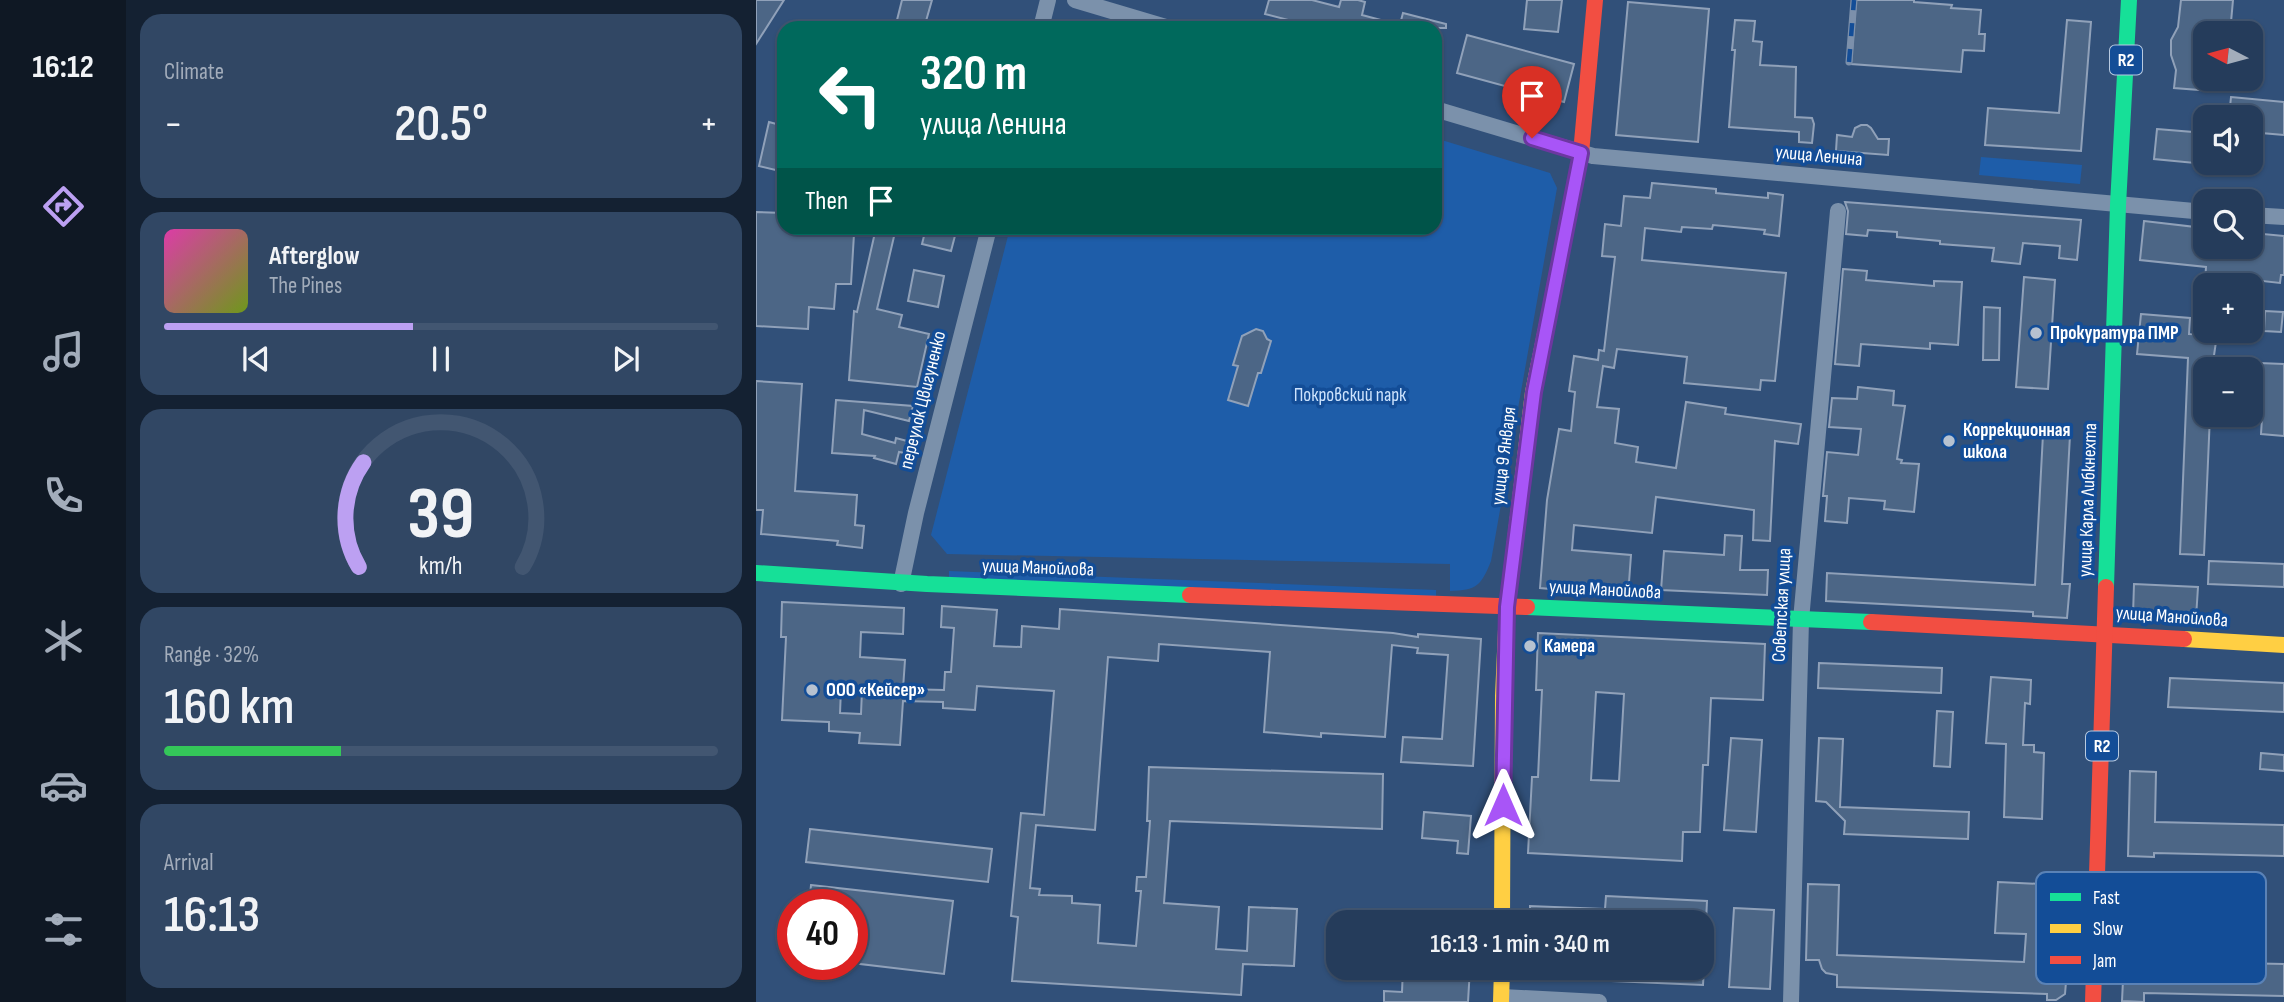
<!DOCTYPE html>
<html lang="en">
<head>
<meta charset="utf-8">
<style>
	body { margin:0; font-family:"Sofia Sans Condensed",sans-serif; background:#314764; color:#f1f3f6; height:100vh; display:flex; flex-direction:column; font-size:26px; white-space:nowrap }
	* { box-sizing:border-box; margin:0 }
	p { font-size:23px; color:#a3adbb }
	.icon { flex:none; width:38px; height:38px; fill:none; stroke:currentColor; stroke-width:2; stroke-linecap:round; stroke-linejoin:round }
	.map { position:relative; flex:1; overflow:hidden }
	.details { display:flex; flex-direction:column; gap:14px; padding:14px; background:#142132; width:630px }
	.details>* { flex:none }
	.hud { position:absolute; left:21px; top:21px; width:665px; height:214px; border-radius:21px; box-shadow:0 2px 5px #0004,0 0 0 2px #425671; background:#00695c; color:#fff; overflow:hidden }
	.needle { width:46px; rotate:276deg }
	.buttons { position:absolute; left:1437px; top:21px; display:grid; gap:14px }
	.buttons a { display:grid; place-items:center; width:70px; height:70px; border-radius:14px; background:#253c5b; box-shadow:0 2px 5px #0004,0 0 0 2px #425671; font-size:35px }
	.speed { position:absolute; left:21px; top:889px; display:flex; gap:14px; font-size:35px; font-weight:700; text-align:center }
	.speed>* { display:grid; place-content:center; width:91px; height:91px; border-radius:50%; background:#253c5b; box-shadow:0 2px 5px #0004,0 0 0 2px #425671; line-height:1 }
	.speed .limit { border:10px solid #d22; background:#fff; color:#111 }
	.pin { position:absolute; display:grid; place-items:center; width:60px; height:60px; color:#fff; margin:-72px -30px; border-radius:50% 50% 50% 0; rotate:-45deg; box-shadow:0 0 7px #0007 }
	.pin .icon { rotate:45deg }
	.me { position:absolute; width:77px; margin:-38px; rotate:0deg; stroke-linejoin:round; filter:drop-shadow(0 0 5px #0008) }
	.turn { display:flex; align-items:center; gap:24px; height:147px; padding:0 28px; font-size:32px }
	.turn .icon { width:91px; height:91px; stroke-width:2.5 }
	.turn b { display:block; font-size:49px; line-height:60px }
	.then { display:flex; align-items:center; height:66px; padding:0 28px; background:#0003; gap:14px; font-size:26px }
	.big { font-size:52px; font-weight:600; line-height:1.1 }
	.details .tile { flex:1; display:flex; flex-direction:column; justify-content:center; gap:10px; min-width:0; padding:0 24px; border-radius:21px; background:#314764 }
	.details .dial { align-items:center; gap:0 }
	.dial svg { height:182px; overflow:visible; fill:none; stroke:#425671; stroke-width:7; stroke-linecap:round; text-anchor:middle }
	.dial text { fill:#f1f3f6; stroke:none }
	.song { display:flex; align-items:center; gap:21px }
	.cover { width:84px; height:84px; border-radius:10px; background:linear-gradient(135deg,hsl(320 70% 55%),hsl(80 70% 35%)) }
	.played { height:7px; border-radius:4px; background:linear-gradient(90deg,#bca0f2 45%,#425671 45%) }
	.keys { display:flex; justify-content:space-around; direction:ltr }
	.heat { display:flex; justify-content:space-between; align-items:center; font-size:38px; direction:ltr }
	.charge { height:10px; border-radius:5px; background:linear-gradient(90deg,#34c759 32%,#425671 0) }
	.trip { position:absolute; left:570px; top:910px; width:388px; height:70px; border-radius:21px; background:#253c5b; box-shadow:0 2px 5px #0004,0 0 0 2px #425671; font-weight:600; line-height:70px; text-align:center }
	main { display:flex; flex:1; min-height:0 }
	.tab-bar { display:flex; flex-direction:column; width:126px; justify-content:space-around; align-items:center; background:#0f1824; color:#a3adbb }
	.tab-bar .icon { width:49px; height:49px }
	.tab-bar .on { color:#bca0f2 }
	.tab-bar b { font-size:32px; color:#f1f3f6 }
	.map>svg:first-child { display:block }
	.green { fill:#1e5da9 }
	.building { fill:#4c6686; stroke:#90a1b9; stroke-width:2; fill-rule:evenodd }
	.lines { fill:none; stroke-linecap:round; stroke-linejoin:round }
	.street { stroke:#7b91ab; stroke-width:16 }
	.fast { stroke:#16e098; stroke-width:16 }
	.slow { stroke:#ffcf43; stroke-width:16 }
	.jam { stroke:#f24e42; stroke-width:16 }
	.rail-casing { stroke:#7c90ab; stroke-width:7 }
	.rail { stroke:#134d97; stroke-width:4.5; stroke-dasharray:13; stroke-linecap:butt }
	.route-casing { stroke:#6d37a1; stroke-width:18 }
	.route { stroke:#a855f7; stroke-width:12 }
	.poi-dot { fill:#b7c2d0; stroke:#134d97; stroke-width:2.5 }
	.labels { text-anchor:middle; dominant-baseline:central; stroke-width:7; stroke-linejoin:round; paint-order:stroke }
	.shield { fill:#134d97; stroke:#b8cae0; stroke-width:2 }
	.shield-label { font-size:18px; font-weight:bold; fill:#fff }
	.street-label { font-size:19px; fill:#fff; stroke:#134d97 }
	.poi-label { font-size:19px; font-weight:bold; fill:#fff; stroke:#134d97; text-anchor:start }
	.park-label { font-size:19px; fill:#cde3fd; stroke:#134d97 }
	.key { fill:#134d97; stroke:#5a82b6; stroke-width:2 }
	.key-label { font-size:19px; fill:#fff }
</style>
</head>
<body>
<main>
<nav class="tab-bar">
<b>16:12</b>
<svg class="icon on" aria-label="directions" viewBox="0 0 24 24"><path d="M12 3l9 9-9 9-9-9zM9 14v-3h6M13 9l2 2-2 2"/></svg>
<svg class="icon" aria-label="music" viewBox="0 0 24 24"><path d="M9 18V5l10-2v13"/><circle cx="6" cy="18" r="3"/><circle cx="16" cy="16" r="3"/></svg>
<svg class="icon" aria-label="phone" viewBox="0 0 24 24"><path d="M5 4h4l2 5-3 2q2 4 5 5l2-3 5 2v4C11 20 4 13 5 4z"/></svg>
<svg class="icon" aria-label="climate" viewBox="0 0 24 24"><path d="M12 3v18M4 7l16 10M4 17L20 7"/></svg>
<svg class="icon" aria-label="car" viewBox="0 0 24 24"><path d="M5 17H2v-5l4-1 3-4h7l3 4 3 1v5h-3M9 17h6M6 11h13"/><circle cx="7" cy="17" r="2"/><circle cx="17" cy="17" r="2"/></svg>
<svg class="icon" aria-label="filters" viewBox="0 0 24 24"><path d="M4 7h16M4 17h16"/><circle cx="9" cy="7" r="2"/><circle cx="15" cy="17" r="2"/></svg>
</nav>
<section class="details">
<div class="tile"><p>Climate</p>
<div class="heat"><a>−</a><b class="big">20.5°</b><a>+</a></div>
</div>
<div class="tile">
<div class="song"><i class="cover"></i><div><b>Afterglow</b><p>The Pines</p></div></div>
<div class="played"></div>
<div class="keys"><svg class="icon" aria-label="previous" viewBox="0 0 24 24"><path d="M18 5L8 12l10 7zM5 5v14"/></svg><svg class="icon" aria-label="pause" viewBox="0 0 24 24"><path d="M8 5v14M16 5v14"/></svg><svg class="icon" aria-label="next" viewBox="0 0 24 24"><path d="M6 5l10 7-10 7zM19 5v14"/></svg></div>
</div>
<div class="tile dial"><svg viewBox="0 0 100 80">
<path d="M14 69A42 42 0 1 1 86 69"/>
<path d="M14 69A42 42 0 0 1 16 23" stroke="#bca0f2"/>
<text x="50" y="56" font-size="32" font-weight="700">39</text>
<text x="50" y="72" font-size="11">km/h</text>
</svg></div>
<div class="tile"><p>Range · 32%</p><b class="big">160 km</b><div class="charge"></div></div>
<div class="tile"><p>Arrival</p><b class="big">16:13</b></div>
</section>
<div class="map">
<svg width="1528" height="1002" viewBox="0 0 1528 1002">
	<rect width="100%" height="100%" fill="#315079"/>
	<g class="green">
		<path d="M679 138 794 173 801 188 735 561C725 586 721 590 694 591V564L191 554 175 535 254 228H679Z"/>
		<path d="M1225 157 1326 165 1324 184 1223 175Z"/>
		<path d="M193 571 680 590V597L193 579Z"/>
	</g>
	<g class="building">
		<path d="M0 0H28L0 44Z"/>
		<path d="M146 0H176L168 28H139Z"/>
		<path d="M513 0H556L583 7 585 0H602L609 2 606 15 640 24V28H563L509 14Z"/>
		<path d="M771 0H806L802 32 768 29Z"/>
		<path d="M1100 0H1158V2L1196 5 1195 8 1225 10 1223 34H1229L1228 51 1207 50 1205 72 1095 64Z"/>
		<path d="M1425 0H1477L1474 33H1449V79H1470L1469 92 1418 88 1420 70 1415 55V40L1422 27Z"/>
		<path d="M872 2 953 9 942 142 860 135Z"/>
		<path d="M647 13 690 24V28H643Z"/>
		<path d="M979 20 999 21 997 41 1006 42 1004 65 1040 67 1039 117 1056 118 1058 124 1056 143 1043 142V132L973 127 979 50H976Z"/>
		<path d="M1311 20 1335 22 1325 151 1229 145 1232 108 1303 113Z"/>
		<path d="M711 35 818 64 808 102 701 73Z"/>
		<path d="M1475 97 1528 102V135L1494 132V117H1473Z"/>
		<path d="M13 122 28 126V172L3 166Z"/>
		<path d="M1105 125H1111L1115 128 1122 139H1133L1132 155 1080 151 1081 135 1096 137 1099 128Z"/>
		<path d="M1401 129 1449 133V164L1398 159Z"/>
		<path d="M896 183 960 189V193L1012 198V193L1027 195 1023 236 1008 234 1009 230 957 225 956 229 926 227 925 232 889 228 886 260 1030 273 1019 381 1005 380 1004 390 928 383 931 357 861 349 858 368 847 366 841 407 863 409 859 443 882 447 880 462 920 468 930 402 970 408 969 414 1045 424 1042 444 1019 441 1014 541 997 540 998 510 900 497 896 533 818 525 816 550 875 555 872 596 784 588 791 500 803 429 815 431 819 392 813 391 818 356 842 360 843 350 848 351 859 257 846 256 849 224 865 226 868 196 894 198Z"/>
		<path d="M1089 202 1325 220 1321 260 1303 258 1304 246 1267 243 1264 264 1236 261 1238 248 1184 244V241L1141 237V232L1112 230 1111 236 1090 234 1092 211Z"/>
		<path d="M0 212 28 213V228H83V233L98 234 95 284H80L78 309 53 307 52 329 0 326Z"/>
		<path d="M1388 221 1439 227 1437 247H1496L1497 233 1528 236V275H1525L1524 283 1489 279V284L1449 281 1450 267 1384 260Z"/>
		<path d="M120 228H140L121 309 146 315 143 327 173 334 161 387 93 380 98 311 101 312Z"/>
		<path d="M170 228H201L195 251 166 244Z"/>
		<path d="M1087 269 1111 271 1110 280 1178 286V281L1206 282 1202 345 1174 343V349L1105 344 1103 366 1079 364Z"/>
		<path d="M158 270 188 276 182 307 152 301Z"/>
		<path d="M1268 277 1299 280 1292 389 1260 387Z"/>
		<path d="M1228 307 1244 308 1243 360H1227Z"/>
		<path d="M1509 311 1527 312 1525 332 1508 331Z"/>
		<path d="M1385 314 1434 318 1433 334 1461 335 1456 369H1449V415H1454L1448 555 1424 554 1432 358 1381 354Z"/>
		<path d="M500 329 507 331 511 339 515 341 505 373H502L492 406 472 400 482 366 477 365 486 336Z"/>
		<path d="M1503 363 1528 364V436L1505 434 1507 402 1501 401Z"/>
		<path d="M0 381 46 384 39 491 101 495 99 525 108 526 106 548 81 545 82 541 5 534 7 510H0Z"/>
		<path d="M1102 387 1138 391 1137 405 1149 406 1141 459 1146 460 1145 463 1163 464 1158 512 1128 509 1129 501 1093 498 1091 523 1069 521 1071 496H1067L1071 452 1102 455 1105 429 1073 427 1076 398 1101 399Z"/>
		<path d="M80 400 157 406 153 421 108 410 106 434 139 443 140 438 151 441 149 453 143 452 140 464 118 458 119 456 76 453Z"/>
		<path d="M1287 434 1314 435 1306 584H1314L1311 618 1277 616V612L1070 601 1071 573 1279 585Z"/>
		<path d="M969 535 986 536 984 570H1012L1011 595 905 590 908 551 968 555Z"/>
		<path d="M1453 561 1528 564V587L1452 584Z"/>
		<path d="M1378 584 1442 587 1440 618 1377 615Z"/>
		<path d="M26 602 148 608 147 634 105 632 104 657 149 660 147 689 188 690 189 672H195L198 628 185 627 186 606 241 610 238 646 265 647 266 626 303 629 304 609 637 633 662 637V634L725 639 717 766 645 762 647 737 686 739 692 655 661 653 662 648 636 645 629 737 565 733V737L508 732 514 652 403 644 402 661 352 657 339 830 280 825 274 888 284 889 283 895 316 896V903L344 905 342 943 380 946 385 891H380L381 877H390L394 821H391L393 767 627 774 626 829 414 821 408 903 463 907 460 949 491 951 493 907 541 909 538 966 487 964 485 995 256 981 262 917 255 916 265 813 288 815 298 691 221 686 219 710 187 708V702L147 701 144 745 103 743 104 733 73 731V722L26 720 30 637H25ZM85 689 106 690 105 714 84 713Z"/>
		<path d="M782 633 1009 644 1007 700 955 698 952 765H947L944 832H927L926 861 772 853 776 777H782L786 690H780ZM840 692 868 694 863 781 835 780Z"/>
		<path d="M1063 663 1186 668 1185 693 1062 688Z"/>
		<path d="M1235 677 1275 680 1274 704 1269 703 1267 745H1278V752L1288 753 1286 819 1248 817 1250 744 1230 743Z"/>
		<path d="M1414 678 1528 683V712L1412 707Z"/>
		<path d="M1181 711 1197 712 1194 767 1178 766Z"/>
		<path d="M975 738 1006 740 1000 832 968 830Z"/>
		<path d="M1063 738 1087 739 1084 807 1213 812 1212 839 1088 834 1089 821 1070 802 1060 801Z"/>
		<path d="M1505 753 1528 755V771L1504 769Z"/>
		<path d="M1374 771 1400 772 1399 822 1528 825V856L1398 853V857L1372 856Z"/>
		<path d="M668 812 715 816 712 854 701 853 702 841 666 838Z"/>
		<path d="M54 829 236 849 232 882 50 862Z"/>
		<path d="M1242 882 1308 885 1303 982H1310L1309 994 1300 1000H1291V994L1081 987V975L1070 973 1066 969 1063 960H1050L1052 884 1083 885 1081 955 1268 962 1270 934 1239 933Z"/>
		<path d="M55 885 197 901 188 974 96 963V905H53Z"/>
		<path d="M850 896 951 901 950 922H774V906L849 909Z"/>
		<path d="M1371 897 1392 898 1390 961 1528 964V996L1388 993V1002L1366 1001Z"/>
		<path d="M978 908 1018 910 1014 989 973 987Z"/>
		<path d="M647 968H714L712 1002H628V991L646 992Z"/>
		<path d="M760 968H948L947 985 760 977Z"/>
	</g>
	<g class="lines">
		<g class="street">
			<path d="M319 0 413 28"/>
			<path d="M285 28 292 0"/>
			<path d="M679 109 837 156 1449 212"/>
			<path d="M1494 215 1528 217"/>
			<path d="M145 584 160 513 233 228"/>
			<path d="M746 997 843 1002"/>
			<path d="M1035 1002 1045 620 1082 211"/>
		</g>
		<g class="fast">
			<path d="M0 573 171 584 434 595"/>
			<path d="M1350 587 1362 205 1373 0"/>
			<path d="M771 607 1115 622"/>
		</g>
		<g class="slow">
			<path d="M1428 639 1528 645"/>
			<path d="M746 922 747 696 751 607 777 392 791 324"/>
			<path d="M745 1002 746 968"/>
		</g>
		<g class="jam">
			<path d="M791 324 825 153 839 0"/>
			<path d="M434 595 771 607"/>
			<path d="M1115 622 1428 639"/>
			<path d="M1337 1002 1350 587"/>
		</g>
		<defs>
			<path id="rail" d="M1093 62 1098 0"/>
		</defs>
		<use href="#rail" class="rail-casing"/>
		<use href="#rail" class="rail"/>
	</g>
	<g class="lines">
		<defs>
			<path id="route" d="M747 805 751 607 778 392 825 153 776 138"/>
		</defs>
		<use href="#route" class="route-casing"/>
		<use href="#route" class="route"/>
	</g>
	<g class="poi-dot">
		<circle cx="1280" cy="333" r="7"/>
		<circle cx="1193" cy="441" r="7"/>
		<circle cx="774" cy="646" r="7"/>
		<circle cx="56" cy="690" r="7"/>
	</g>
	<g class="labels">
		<g class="shield">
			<rect x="1354" y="45.5" width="32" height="29" rx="5"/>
			<rect x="1330" y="731.5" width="32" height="29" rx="5"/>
		</g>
		<g class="shield-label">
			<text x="1370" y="60">R2</text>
			<text x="1346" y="746">R2</text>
		</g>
		<g class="street-label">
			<text transform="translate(1063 156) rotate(5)">улица Ленина</text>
			<text transform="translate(167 400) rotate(-76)">переулок Цвигуненко</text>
			<text transform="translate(748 456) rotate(-83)">улица 9 Января</text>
			<text transform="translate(1332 500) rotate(-88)">улица Карла Либкнехта</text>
			<text transform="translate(282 568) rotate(2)">улица Манойлова</text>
			<text transform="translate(849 590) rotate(3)">улица Манойлова</text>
			<text transform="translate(1026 605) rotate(-87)">Советская улица</text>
			<text transform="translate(1416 617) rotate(4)">улица Манойлова</text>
		</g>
		<g class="poi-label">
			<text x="1294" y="333">Прокуратура ПМР</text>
			<text x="1207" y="430">Коррекционная<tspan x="1207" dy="22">школа</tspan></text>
			<text x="788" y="646">Камера</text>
			<text x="70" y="690">ООО «Кейсер»</text>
		</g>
		<g class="park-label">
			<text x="594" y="395">Покровский парк</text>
		</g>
	</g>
	<rect x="1280" y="872" width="230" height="112" rx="10" class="key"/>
	<rect x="1294" y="893" width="31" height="8" fill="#16e098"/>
	<rect x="1294" y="924" width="31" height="9" fill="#ffcf43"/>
	<rect x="1294" y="956" width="31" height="8" fill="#f24e42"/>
	<g class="key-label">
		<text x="1337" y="904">Fast</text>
		<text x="1337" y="935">Slow</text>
		<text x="1337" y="967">Jam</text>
	</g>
</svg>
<div class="buttons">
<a><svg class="needle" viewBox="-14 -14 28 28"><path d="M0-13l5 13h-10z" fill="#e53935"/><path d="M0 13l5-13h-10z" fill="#a3adbb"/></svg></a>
<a><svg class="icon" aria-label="sound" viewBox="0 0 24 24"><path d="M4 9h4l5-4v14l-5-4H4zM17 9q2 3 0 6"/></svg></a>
<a><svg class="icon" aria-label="search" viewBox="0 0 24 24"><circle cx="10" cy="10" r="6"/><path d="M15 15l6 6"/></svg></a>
<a>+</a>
<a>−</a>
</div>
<div class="speed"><div class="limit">40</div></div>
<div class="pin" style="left:776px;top:138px;background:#d93025"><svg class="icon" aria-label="arrive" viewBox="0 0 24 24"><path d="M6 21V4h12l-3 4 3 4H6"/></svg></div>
<svg class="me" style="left:747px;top:805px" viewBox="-20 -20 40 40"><path d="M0-17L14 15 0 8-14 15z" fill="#a855f7" stroke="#fff" stroke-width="4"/></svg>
<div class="trip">16:13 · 1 min · 340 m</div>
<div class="hud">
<div class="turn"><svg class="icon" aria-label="left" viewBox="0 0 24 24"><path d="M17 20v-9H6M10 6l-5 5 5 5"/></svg><div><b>320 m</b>улица Ленина</div></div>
<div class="then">Then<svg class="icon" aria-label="arrive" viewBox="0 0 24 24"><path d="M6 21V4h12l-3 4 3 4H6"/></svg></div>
</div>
</div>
</main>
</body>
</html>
